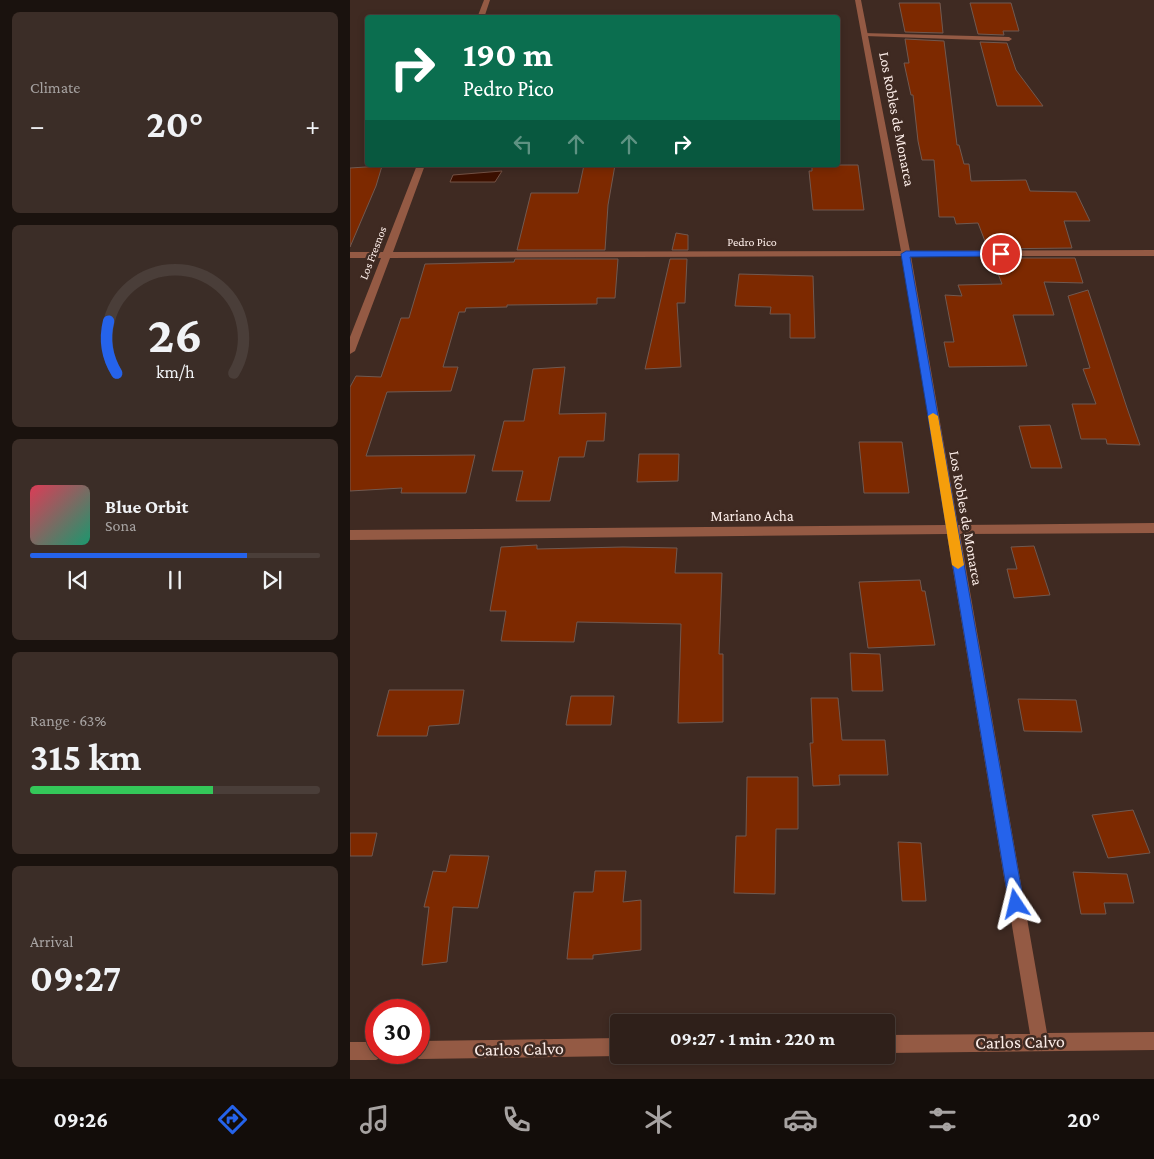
<!DOCTYPE html>
<html lang="en">
<head>
<meta charset="utf-8">
<style>
	body { margin:0; font-family:"Crimson Pro",serif; background:#3b2d27; color:#f1f3f6; height:100vh; display:flex; flex-direction:column; font-size:19px; white-space:nowrap }
	* { box-sizing:border-box; margin:0 }
	p { font-size:16px; color:#a7a3a2 }
	.icon { flex:none; width:28px; height:28px; fill:none; stroke:currentColor; stroke-width:2; stroke-linecap:round; stroke-linejoin:round }
	.map { position:relative; flex:1; overflow:hidden }
	.drawer { display:flex; flex-direction:column; gap:12px; padding:12px; background:#1a120e; width:350px }
	.drawer>* { flex:none }
	.banner { position:absolute; left:15px; top:15px; width:475px; height:152px; border-radius:5px; box-shadow:0 2px 8px #0003,0 0 0 1px #4a3e39; background:#0b6e4f; color:#fff; overflow:hidden }
	.speed { position:absolute; left:15px; top:999px; display:flex; gap:10px; font-size:25px; font-weight:700; text-align:center }
	.speed>* { display:grid; place-content:center; width:65px; height:65px; border-radius:50%; background:#2f201a; box-shadow:0 2px 8px #0003,0 0 0 1px #4a3e39; line-height:1 }
	.speed .limit { border:8px solid #d22; background:#fff; color:#111 }
	.pin { position:absolute; display:grid; place-items:center; width:42px; height:42px; color:#fff; margin:-21px; border:2px solid #fff; border-radius:50%; box-shadow:0 1px 5px #0007 }
	.me { position:absolute; width:55px; margin:-28px; rotate:350deg; stroke-linejoin:round; filter:drop-shadow(0 0 4px #0008) }
	.turn { display:flex; align-items:center; gap:18px; height:105px; padding:0 15px; font-size:22px }
	.turn .icon { width:65px; height:65px; stroke-width:2.5 }
	.turn b { display:block; font-size:35px; line-height:42px }
	.lanes { display:flex; align-items:center; height:48px; padding:0 15px; background:#0003; justify-content:center; gap:25px; direction:ltr }
	.lanes .off { opacity:.35 }
	.big { font-size:38px; font-weight:700; line-height:1.1 }
	.drawer .card { flex:1; display:flex; flex-direction:column; justify-content:center; gap:8px; min-width:0; padding:0 18px; border-radius:8px; background:#3b2d27 }
	.drawer .dial { align-items:center; gap:0 }
	.dial svg { height:130px; overflow:visible; fill:none; stroke:#4a3e39; stroke-width:7; stroke-linecap:round; text-anchor:middle }
	.dial text { fill:#f1f3f6; stroke:none }
	.song { display:flex; align-items:center; gap:15px }
	.cover { width:60px; height:60px; border-radius:8px; background:linear-gradient(135deg,hsl(350 70% 55%),hsl(160 70% 35%)) }
	.played { height:5px; border-radius:2px; background:linear-gradient(90deg,#2563eb 75%,#4a3e39 75%) }
	.keys { display:flex; justify-content:space-around; direction:ltr }
	.heat { display:flex; justify-content:space-between; align-items:center; font-size:28px; direction:ltr }
	.charge { height:8px; border-radius:4px; background:linear-gradient(90deg,#34c759 63%,#4a3e39 0) }
	.trip { position:absolute; left:260px; top:1014px; width:285px; height:50px; border-radius:5px; background:#2f201a; box-shadow:0 2px 8px #0003,0 0 0 1px #4a3e39; font-weight:700; line-height:50px; text-align:center }
	.dock { display:flex; height:80px; justify-content:space-around; align-items:center; background:#130d0a; color:#a7a3a2 }
	.dock .icon { width:35px; height:35px }
	.dock .on { color:#2563eb }
	.dock b { font-size:22px; color:#f1f3f6 }
	main { display:flex; flex:1; min-height:0 }
	.map>svg:first-child { display:block }
	.water { fill:#3c1000; stroke:#755245 }
	.building { fill:#7d2900; stroke:#715950 }
	.lines { fill:none; stroke-linecap:round; stroke-linejoin:round }
	.lane { fill:#945a44; fill-rule:evenodd }
	.street { fill:#945a44; fill-rule:evenodd }
	.route { fill:#2563eb; stroke:#184099 }
	.slow { fill:#f59e0b }
	.labels { text-anchor:middle; dominant-baseline:central; stroke-width:5; stroke-linejoin:round; paint-order:stroke }
	.far-street-label { font-size:12px; fill:#fbece7; stroke:#3f2a22 }
	.street-label { font-size:15px; fill:#fbece7; stroke:#3f2a22 }
	.near-street-label { font-size:18px; fill:#fbece7; stroke:#3f2a22 }
</style>
</head>
<body>
<main>
<section class="drawer">
<div class="card"><p>Climate</p>
<div class="heat"><a>−</a><b class="big">20°</b><a>+</a></div>
</div>
<div class="card dial"><svg viewBox="0 0 100 80">
<path d="M14 69A42 42 0 1 1 86 69"/>
<path d="M14 69A42 42 0 0 1 9 37" stroke="#2563eb"/>
<text x="50" y="56" font-size="32" font-weight="700">26</text>
<text x="50" y="72" font-size="11">km/h</text>
</svg></div>
<div class="card">
<div class="song"><i class="cover"></i><div><b>Blue Orbit</b><p>Sona</p></div></div>
<div class="played"></div>
<div class="keys"><svg class="icon" aria-label="previous" viewBox="0 0 24 24"><path d="M18 5L8 12l10 7zM5 5v14"/></svg><svg class="icon" aria-label="pause" viewBox="0 0 24 24"><path d="M8 5v14M16 5v14"/></svg><svg class="icon" aria-label="next" viewBox="0 0 24 24"><path d="M6 5l10 7-10 7zM19 5v14"/></svg></div>
</div>
<div class="card"><p>Range · 63%</p><b class="big">315 km</b><div class="charge"></div></div>
<div class="card"><p>Arrival</p><b class="big">09:27</b></div>
</section>
<div class="map">
<svg width="804" height="1079" viewBox="0 0 804 1079">
	<rect width="100%" height="100%" fill="#3f2a22"/>
	<path class="water" d="M152 171 145 182H100L103 175Z"/>
	<g class="building">
		<path d="M549 3H590L593 33 555 32Z"/>
		<path d="M620 3H661L669 31H653L654 35 628 34Z"/>
		<path d="M555 39 594 41 607 145H609L614 164H619L621 181 676 180 680 191 726 192 740 221H714L722 248 638 249 628 223 606 224 604 217H589L584 160H572L568 141 563 95H561L554 63H559Z"/>
		<path d="M630 42 657 43 666 70 693 106H647Z"/>
		<path d="M234 165H265L258 205 255 250H167L181 193H228Z"/>
		<path d="M462 165H508L514 210H463L459 171H462Z"/>
		<path d="M32 166 26 186 0 247V168Z"/>
		<path d="M326 233 338 235V250H322Z"/>
		<path d="M642 258H725L733 283 694 282 704 315H663L677 366 599 367 594 342H604L595 295 612 296 608 285 652 284Z"/>
		<path d="M165 259H268L265 298H247V304L157 305V307L116 308 115 312H109L93 367H108L101 391 37 392 16 456 125 455 116 493H51L52 488 0 491V387L6 376 31 377 51 318H59L75 264 164 262Z"/>
		<path d="M320 259H337L335 303H327L331 367 295 369Z"/>
		<path d="M389 274 463 276 465 338H440V314H420L421 307 385 306Z"/>
		<path d="M738 290 777 408 790 445 757 444 756 439H731L722 404H746L733 369 740 368 718 296Z"/>
		<path d="M215 367 209 414 256 413 254 441H237L234 457H209L200 501H166L173 471H142L154 421H174L183 369Z"/>
		<path d="M700 425 712 468H681L669 426Z"/>
		<path d="M509 442H552L559 493H514Z"/>
		<path d="M289 454H329L328 481 287 482Z"/>
		<path d="M187 545V549L273 547 327 548 325 573H372L369 654H373V722L328 723 331 624 227 622 224 642 151 641 156 611H140L151 547Z"/>
		<path d="M684 546 700 595 664 598 657 569H667L661 547Z"/>
		<path d="M570 580 572 591H575L585 645 518 648 509 582Z"/>
		<path d="M500 653 530 654 533 691H502Z"/>
		<path d="M39 690H114L109 724 79 726 77 736H27Z"/>
		<path d="M221 696H264L261 725H216Z"/>
		<path d="M461 698H488L492 740H535L538 775H489L490 785 463 786 460 743H463Z"/>
		<path d="M668 699 726 700 732 732 674 731Z"/>
		<path d="M397 777H448V829H426L425 894 384 893 386 836H396Z"/>
		<path d="M783 810 800 853 758 858 742 815Z"/>
		<path d="M0 833H27L22 856H0Z"/>
		<path d="M548 842 571 843 576 901H552Z"/>
		<path d="M100 855 139 856 128 908 103 907 97 962 72 965 79 907H74L83 871 96 872Z"/>
		<path d="M245 871H276L273 902 291 900V950L243 955V959H217L224 892H243Z"/>
		<path d="M723 872 777 874 784 903H754L756 914H731Z"/>
	</g>
	<g class="lines">
		<path class="lane" d="M513 33 659 37 662 39 659 41 515 36 512 34Z"/>
		<g class="street">
			<path d="M134 0H140L134 18H127Z"/>
			<path d="M505 0H511L560 251 804 250V256H561L608 525 804 523V533L610 534 697 1033 804 1032V1050L536 1053V1035L680 1034 597 534 0 540V530L596 525 552 256 40 258 5 351 0 354V337L31 258H0V252H33L67 165H75L43 252 551 251Z"/>
			<path d="M269 1038V1055H271L269 1056 69 1059 63 1056 61 1052H69V1041Z"/>
			<path d="M0 1042H26V1052H34L32 1057 26 1060H0Z"/>
		</g>
	</g>
	<path class="route" d="M556 251H651L655 254 651 256 560 257 674 904 672 909 666 911 661 909 659 904 551 254Z"/>
	<path class="slow" d="M583 413 588 416 614 565 608 569 602 565 578 416Z"/>
	<g class="labels">
		<g class="far-street-label">
			<text x="402" y="242">Pedro Pico</text>
			<text transform="translate(23 253) rotate(-69)">Los Fresnos</text>
		</g>
		<g class="street-label">
			<text transform="translate(547 119) rotate(79)">Los Robles de Monarca</text>
			<text x="402" y="516">Mariano Acha</text>
			<text transform="translate(616 518) rotate(80)">Los Robles de Monarca</text>
		</g>
		<g class="near-street-label">
			<text transform="translate(670 1042) rotate(-1)">Carlos Calvo</text>
			<text transform="translate(169 1049) rotate(-1)">Carlos Calvo</text>
		</g>
	</g>
</svg>
<div class="speed"><div class="limit">30</div></div>
<div class="pin" style="left:651px;top:254px;background:#d93025"><svg class="icon" aria-label="arrive" viewBox="0 0 24 24"><path d="M6 21V4h12l-3 4 3 4H6"/></svg></div>
<svg class="me" style="left:666px;top:904px" viewBox="-20 -20 40 40"><path d="M0-17L14 15 0 8-14 15z" fill="#2563eb" stroke="#fff" stroke-width="4"/></svg>
<div class="trip">09:27 · 1 min · 220 m</div>
<div class="banner">
<div class="turn"><svg class="icon" aria-label="right" viewBox="0 0 24 24"><path d="M7 20v-9h11M14 6l5 5-5 5"/></svg><div><b>190 m</b>Pedro Pico</div></div>
<div class="lanes"><svg class="icon off" aria-label="left" viewBox="0 0 24 24"><path d="M17 20v-9H6M10 6l-5 5 5 5"/></svg><svg class="icon off" aria-label="ahead" viewBox="0 0 24 24"><path d="M12 20V5M6 11l6-6 6 6"/></svg><svg class="icon off" aria-label="ahead" viewBox="0 0 24 24"><path d="M12 20V5M6 11l6-6 6 6"/></svg><svg class="icon" aria-label="right" viewBox="0 0 24 24"><path d="M7 20v-9h11M14 6l5 5-5 5"/></svg></div>
</div>
</div>
</main>
<nav class="dock">
<b>09:26</b>
<svg class="icon on" aria-label="directions" viewBox="0 0 24 24"><path d="M12 3l9 9-9 9-9-9zM9 14v-3h6M13 9l2 2-2 2"/></svg>
<svg class="icon" aria-label="music" viewBox="0 0 24 24"><path d="M9 18V5l10-2v13"/><circle cx="6" cy="18" r="3"/><circle cx="16" cy="16" r="3"/></svg>
<svg class="icon" aria-label="phone" viewBox="0 0 24 24"><path d="M5 4h4l2 5-3 2q2 4 5 5l2-3 5 2v4C11 20 4 13 5 4z"/></svg>
<svg class="icon" aria-label="climate" viewBox="0 0 24 24"><path d="M12 3v18M4 7l16 10M4 17L20 7"/></svg>
<svg class="icon" aria-label="car" viewBox="0 0 24 24"><path d="M5 17H2v-5l4-1 3-4h7l3 4 3 1v5h-3M9 17h6M6 11h13"/><circle cx="7" cy="17" r="2"/><circle cx="17" cy="17" r="2"/></svg>
<svg class="icon" aria-label="filters" viewBox="0 0 24 24"><path d="M4 7h16M4 17h16"/><circle cx="9" cy="7" r="2"/><circle cx="15" cy="17" r="2"/></svg>
<b>20°</b>
</nav>
</body>
</html>
